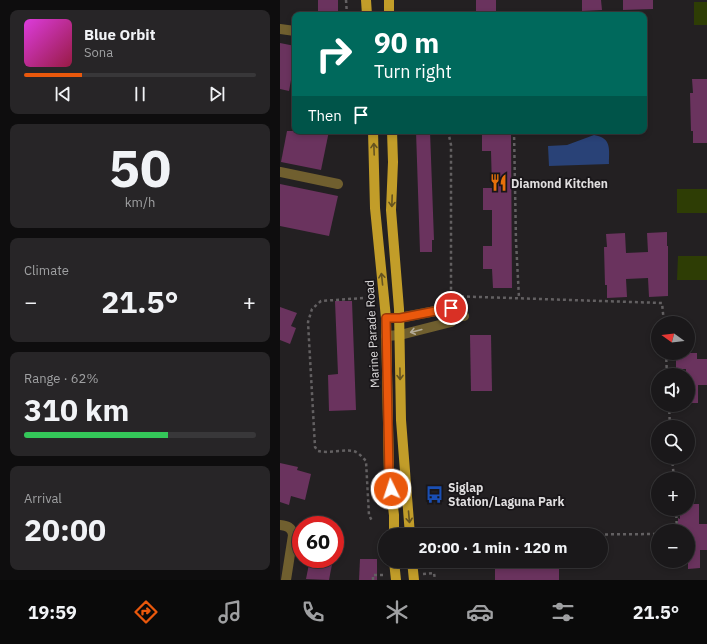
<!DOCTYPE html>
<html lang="en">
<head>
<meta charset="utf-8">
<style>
	body { margin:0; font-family:"IBM Plex Sans",sans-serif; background:#272527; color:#f1f3f6; height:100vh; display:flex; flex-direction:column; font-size:15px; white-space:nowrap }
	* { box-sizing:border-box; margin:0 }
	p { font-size:13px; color:#9fa0a2 }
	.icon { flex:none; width:22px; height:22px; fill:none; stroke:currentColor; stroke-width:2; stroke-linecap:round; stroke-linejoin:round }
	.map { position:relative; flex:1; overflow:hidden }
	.drawer { display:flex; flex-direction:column; gap:10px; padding:10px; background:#0e0d0e; width:280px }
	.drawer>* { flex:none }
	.guide { position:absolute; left:12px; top:12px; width:355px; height:122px; border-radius:8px; box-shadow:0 2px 6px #0003,0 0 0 1px #383739; background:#00695c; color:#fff; overflow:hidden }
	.needle { width:26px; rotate:285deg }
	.tools { position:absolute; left:371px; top:316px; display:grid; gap:8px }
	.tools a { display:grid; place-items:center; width:44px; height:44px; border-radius:50%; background:#1a181a; box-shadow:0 2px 6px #0003,0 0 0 1px #383739; font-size:20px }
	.speed { position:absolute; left:12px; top:516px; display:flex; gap:8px; font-size:20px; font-weight:700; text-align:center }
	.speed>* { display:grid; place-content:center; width:52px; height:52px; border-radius:50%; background:#1a181a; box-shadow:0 2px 6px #0003,0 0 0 1px #383739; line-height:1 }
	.speed .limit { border:6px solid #d22; background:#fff; color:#111 }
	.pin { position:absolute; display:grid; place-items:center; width:34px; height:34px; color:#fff; margin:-17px; border:2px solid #fff; border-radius:50%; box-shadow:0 1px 4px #0007 }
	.me { position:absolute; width:44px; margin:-22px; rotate:356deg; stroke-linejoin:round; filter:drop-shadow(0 0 3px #0008) }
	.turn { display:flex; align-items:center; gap:14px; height:84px; padding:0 16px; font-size:18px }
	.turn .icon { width:52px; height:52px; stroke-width:2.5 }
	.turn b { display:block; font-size:28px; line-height:34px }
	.then { display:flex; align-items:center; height:38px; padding:0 16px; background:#0003; gap:8px; font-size:15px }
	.big { font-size:30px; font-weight:700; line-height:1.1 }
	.drawer .card { flex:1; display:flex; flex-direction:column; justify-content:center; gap:6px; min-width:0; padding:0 14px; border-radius:8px; background:#272527 }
	.drawer .dial { align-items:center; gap:0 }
	.dial b { font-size:52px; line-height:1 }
	.song { display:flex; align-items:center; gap:12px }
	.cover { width:48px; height:48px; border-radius:6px; background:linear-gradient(135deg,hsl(300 70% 55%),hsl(340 70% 35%)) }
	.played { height:4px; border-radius:2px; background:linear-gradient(90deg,#ea580c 25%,#383739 25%) }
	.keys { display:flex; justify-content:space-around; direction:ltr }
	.heat { display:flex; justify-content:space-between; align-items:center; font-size:22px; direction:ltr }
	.charge { height:6px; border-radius:3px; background:linear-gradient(90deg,#34c759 62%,#383739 0) }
	.trip { position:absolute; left:98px; top:528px; width:230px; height:40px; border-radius:20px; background:#1a181a; box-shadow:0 2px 6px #0003,0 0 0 1px #383739; font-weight:700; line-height:40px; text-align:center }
	.tabs { display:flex; height:64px; justify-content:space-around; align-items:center; background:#0a0a0a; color:#9fa0a2 }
	.tabs .icon { width:28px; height:28px }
	.tabs .on { color:#ea580c }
	.tabs b { font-size:18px; color:#f1f3f6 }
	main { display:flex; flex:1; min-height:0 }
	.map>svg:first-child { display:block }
	.green { fill:#2e3d05 }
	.water { fill:#294277 }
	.building { fill:#6a335e }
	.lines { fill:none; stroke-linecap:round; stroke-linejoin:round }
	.path { stroke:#636062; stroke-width:2.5; stroke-dasharray:3 3; stroke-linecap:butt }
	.minor { stroke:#705f2f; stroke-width:10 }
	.major { stroke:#c29d29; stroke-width:10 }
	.oneway { stroke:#655320 }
	.oneway2 { stroke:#b3ab98 }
	.route-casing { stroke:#983908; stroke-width:10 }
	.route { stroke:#ea580c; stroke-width:7 }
	.labels { text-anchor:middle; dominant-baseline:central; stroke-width:3.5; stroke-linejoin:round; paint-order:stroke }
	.poi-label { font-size:12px; font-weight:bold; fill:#dfddde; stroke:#191619; text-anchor:start }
	.street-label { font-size:12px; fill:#dfddde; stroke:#191619 }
</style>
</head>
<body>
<main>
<section class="drawer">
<div class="card">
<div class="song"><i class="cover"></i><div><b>Blue Orbit</b><p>Sona</p></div></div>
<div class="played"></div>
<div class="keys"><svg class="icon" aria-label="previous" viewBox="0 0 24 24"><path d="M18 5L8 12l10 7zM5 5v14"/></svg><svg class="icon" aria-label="pause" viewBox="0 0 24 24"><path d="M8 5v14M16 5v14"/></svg><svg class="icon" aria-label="next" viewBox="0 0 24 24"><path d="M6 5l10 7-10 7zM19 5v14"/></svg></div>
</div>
<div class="card dial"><b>50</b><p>km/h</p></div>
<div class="card"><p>Climate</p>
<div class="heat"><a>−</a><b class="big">21.5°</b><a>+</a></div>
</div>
<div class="card"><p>Range · 62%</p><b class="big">310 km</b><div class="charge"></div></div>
<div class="card"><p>Arrival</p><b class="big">20:00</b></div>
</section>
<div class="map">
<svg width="427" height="580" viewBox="0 0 427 580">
	<rect width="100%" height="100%" fill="#232022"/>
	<g class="green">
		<rect x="414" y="2" width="13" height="23"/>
		<rect x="397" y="189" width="30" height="24"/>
		<path d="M398 256H427V280H397Z"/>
	</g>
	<path class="water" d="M314 135C332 138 329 149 329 164L269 166 268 146 287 145Z"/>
	<g class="building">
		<rect x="38" y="0" width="20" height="15"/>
		<rect x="196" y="0" width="20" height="15"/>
		<path d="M302 0H321L322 10 302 11Z"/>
		<path d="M343 0H373V9L343 10Z"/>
		<path d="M0 43 15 46V58L9 91 0 89Z"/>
		<path d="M412 79H427V143H413V131H411L410 93H413Z"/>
		<path d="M7 131H49L41 170 1 162Z"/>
		<path d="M136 131H150L154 240H152V252H140Z"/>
		<path d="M202 131H231L232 288H213L212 269H203V246H212V210H203V188H212L211 151H202Z"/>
		<path d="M0 184 58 196 49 236 0 226Z"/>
		<path d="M387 232V246H388V296L369 297 368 278 346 279 347 297 327 298V285H325L324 247H327L326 234 345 233 346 253 368 252 367 233Z"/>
		<path d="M55 301H72L76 410 49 411 48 375 58 374Z"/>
		<path d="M0 307 17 313 11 326 16 328 10 344 0 340Z"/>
		<path d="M190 335H211L212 391H191Z"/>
		<path d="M396 353H417V359H427V385H418V403H408V375H406V369H396Z"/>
		<path d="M0 463 18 467 17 470 31 474 25 500 11 496 9 505 0 502Z"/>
		<path d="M408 504H419V524H427V550H420V568L408 569V531H398V518L400 519V509H408Z"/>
		<path d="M30 559H53L49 580 26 579Z"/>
		<path d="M80 559H97V580H79Z"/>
		<rect x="215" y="561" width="64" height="19"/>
	</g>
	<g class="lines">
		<g class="path">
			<path d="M66 0 67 15"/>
			<path d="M168 131 171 145V295"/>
			<path d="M234 131 236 241 239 298"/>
			<path d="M169 296 382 303 384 323"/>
			<path d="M83 298 41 301 32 309 28 322 35 447 38 451C50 454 67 448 76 452 80 454 83 458 86 461L89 515 92 521"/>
			<path d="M386 353 387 375"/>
			<path d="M389 405 390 427"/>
			<path d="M392 457 394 479"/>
			<path d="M396 509 397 531"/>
			<path d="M247 535 378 534"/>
			<path d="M143 574 154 573 155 580"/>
			<path d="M93 580V575H104"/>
		</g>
		<g class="minor">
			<path d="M0 29 15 31"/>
			<path d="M0 172 58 184"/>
			<path d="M106 318H119L171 308 177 316"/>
			<path d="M106 336 120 335 171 322 177 316H184"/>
			<path d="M0 525C7 526 12 527 13 535L6 580"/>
		</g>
		<g class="major">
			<path d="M86 0 87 15"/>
			<path d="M109 0V15"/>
			<path d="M93 131 95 208 106 318 109 476 114 515V535"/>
			<path d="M112 131 113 162 111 210 119 309 121 420 130 535"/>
			<path d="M114 561 116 580"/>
			<path d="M132 561 134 580"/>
		</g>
	</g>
	<defs><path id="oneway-shaft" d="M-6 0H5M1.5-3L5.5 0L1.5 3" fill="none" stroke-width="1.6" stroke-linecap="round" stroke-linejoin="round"/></defs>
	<g class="oneway">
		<use href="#oneway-shaft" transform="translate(94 149) rotate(-92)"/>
		<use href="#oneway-shaft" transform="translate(112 201) rotate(92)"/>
		<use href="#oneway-shaft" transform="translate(102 279) rotate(-96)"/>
		<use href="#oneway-shaft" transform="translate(120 374) rotate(89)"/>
		<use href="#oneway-shaft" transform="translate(129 517) rotate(85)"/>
	</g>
	<use class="oneway2" href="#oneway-shaft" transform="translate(136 331) rotate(166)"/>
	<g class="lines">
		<defs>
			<path id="route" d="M111 489 109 476 106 318H120L171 308"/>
		</defs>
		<use href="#route" class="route-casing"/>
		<use href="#route" class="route"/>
	</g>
	<defs>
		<symbol id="restaurant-bare" viewBox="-9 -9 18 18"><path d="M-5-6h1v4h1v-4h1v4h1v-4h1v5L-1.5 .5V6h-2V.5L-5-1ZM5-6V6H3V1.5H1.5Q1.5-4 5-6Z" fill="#e8710a" stroke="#191619" stroke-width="2.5" paint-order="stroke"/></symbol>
		<symbol id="bus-bare" viewBox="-9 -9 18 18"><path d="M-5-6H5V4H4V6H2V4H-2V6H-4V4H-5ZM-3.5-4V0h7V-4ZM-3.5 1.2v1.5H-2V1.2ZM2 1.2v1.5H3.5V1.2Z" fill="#1a4fb4" stroke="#191619" stroke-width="2.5" paint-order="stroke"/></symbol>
	</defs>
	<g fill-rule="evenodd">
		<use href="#restaurant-bare" x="206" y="170" width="25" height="25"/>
		<use href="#bus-bare" x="142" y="482" width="25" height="25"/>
	</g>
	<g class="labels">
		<g class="poi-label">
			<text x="231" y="183">Diamond Kitchen</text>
			<text x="168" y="487">Siglap<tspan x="168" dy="14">Station/Laguna Park</tspan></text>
		</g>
		<g class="street-label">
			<text transform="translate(92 334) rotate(-93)">Marine Parade Road</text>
		</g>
	</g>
</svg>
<div class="tools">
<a><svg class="needle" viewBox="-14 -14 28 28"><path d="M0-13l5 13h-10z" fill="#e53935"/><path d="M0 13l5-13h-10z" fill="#9fa0a2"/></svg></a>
<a><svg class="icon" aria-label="sound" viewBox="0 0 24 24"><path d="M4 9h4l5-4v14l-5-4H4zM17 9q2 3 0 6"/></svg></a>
<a><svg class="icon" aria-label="search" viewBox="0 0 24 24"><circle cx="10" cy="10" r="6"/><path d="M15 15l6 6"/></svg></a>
<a>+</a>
<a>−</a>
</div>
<div class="speed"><div class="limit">60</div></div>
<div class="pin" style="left:171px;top:308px;background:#d93025"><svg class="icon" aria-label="arrive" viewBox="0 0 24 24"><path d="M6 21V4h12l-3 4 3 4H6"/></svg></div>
<svg class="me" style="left:111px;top:489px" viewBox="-20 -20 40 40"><circle r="17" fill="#ea580c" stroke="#fff" stroke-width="3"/><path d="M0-11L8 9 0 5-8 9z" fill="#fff"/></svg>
<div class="trip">20:00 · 1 min · 120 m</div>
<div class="guide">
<div class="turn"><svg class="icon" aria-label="right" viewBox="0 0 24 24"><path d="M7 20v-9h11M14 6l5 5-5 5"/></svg><div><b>90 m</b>Turn right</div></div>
<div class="then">Then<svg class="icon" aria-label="arrive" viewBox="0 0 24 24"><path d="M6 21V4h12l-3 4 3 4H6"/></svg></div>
</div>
</div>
</main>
<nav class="tabs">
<b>19:59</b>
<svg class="icon on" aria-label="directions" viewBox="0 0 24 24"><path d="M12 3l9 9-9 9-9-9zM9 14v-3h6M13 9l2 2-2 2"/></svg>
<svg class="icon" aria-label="music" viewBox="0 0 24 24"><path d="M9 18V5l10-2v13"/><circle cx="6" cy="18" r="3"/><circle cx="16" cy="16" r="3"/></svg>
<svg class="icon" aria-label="phone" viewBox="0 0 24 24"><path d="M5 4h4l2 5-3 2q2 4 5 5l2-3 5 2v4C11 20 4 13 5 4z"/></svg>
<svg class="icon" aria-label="climate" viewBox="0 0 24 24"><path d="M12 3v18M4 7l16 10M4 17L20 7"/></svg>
<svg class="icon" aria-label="car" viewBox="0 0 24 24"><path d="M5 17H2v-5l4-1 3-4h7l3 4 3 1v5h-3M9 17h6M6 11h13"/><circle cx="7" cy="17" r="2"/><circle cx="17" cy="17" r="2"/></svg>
<svg class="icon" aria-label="filters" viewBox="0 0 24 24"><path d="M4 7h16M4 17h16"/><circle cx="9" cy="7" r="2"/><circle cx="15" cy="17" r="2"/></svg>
<b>21.5°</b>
</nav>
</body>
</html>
